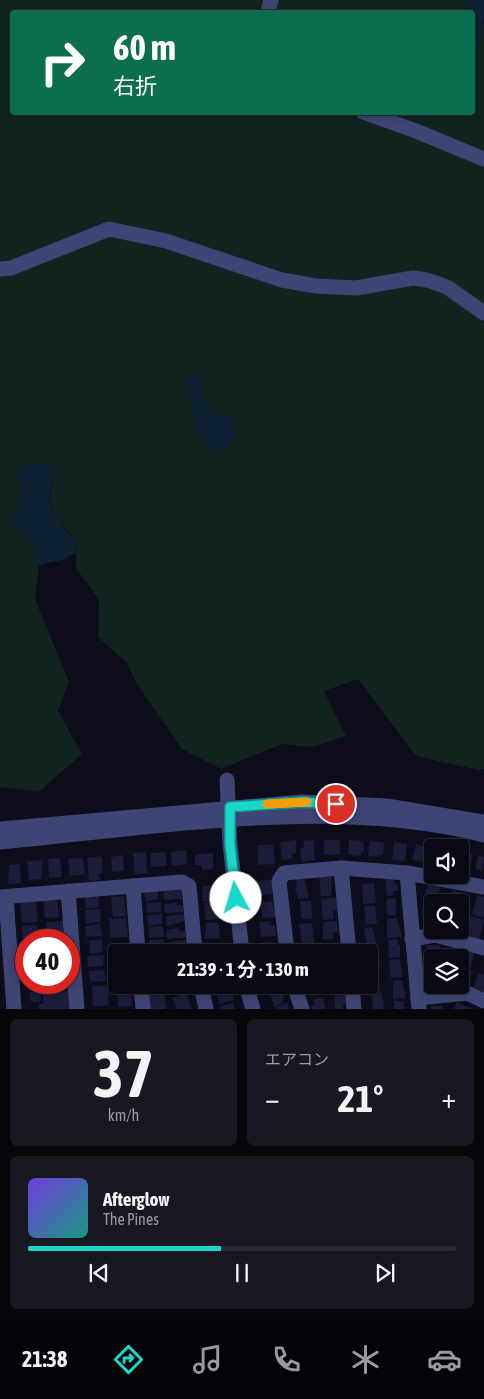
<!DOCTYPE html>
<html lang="ja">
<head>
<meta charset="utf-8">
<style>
	body { margin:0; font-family:"Asap Condensed","Noto Sans JP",sans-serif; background:#181822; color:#f1f3f6; height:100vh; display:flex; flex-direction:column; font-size:19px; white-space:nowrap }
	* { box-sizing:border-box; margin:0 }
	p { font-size:16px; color:#999aa0 }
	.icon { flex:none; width:28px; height:28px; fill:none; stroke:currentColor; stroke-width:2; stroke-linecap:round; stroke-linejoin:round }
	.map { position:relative; height:1009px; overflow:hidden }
	.details { display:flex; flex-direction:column; gap:10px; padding:10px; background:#06060b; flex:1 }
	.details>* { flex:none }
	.guide { position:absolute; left:10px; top:10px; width:465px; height:105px; border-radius:5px; box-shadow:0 2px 8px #0003,0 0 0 1px #2a2b34; background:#0b6e4f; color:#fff; overflow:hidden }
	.tools { position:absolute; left:424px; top:839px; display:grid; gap:10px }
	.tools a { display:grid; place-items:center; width:45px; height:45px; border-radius:5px; background:#0a0a14; box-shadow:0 2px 8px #0003,0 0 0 1px #2a2b34; font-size:25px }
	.speed { position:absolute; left:15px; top:929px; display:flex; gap:10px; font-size:25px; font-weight:700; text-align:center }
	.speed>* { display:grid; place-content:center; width:65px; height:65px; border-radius:50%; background:#0a0a14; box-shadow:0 2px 8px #0003,0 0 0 1px #2a2b34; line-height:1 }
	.speed .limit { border:8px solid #d22; background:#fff; color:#111 }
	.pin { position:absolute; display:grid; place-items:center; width:42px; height:42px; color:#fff; margin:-21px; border:2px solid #fff; border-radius:50%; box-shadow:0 1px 5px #0007 }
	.me { position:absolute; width:55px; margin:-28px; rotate:354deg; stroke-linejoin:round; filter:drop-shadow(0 0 4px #0008) }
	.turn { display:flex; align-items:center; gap:18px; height:105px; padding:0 20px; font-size:22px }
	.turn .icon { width:65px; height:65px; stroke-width:2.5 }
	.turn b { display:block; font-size:35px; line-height:42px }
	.big { font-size:38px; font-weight:700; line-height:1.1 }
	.details .card { flex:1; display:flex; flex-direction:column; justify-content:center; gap:8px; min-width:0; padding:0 18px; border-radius:8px; background:#181822 }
	.details .dial { align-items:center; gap:0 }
	.dial b { font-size:65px; line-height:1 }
	.song { display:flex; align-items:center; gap:15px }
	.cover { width:60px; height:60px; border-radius:8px; background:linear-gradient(135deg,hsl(260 70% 55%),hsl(170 70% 35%)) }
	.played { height:5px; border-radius:2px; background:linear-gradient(90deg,#1bd7ca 45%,#2a2b34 45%) }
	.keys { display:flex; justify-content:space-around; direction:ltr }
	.heat { display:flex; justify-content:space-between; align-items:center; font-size:28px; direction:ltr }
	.details .tiles { flex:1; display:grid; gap:10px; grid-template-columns:1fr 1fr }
	.card:last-child { grid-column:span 2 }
	.trip { position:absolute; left:108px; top:944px; width:270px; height:50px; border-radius:5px; background:#0a0a14; box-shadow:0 2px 8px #0003,0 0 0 1px #2a2b34; font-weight:700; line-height:50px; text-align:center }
	.tabs { display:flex; height:80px; justify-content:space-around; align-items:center; background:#040408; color:#999aa0 }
	.tabs .icon { width:35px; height:35px }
	.tabs .current { color:#1bd7ca }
	.tabs b { font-size:22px; color:#f1f3f6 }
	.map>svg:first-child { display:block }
	.green { fill:#112420; fill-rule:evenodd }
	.water { fill:#0e2234 }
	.building { fill:#1d1c3a }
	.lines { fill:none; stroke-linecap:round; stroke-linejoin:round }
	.minor { stroke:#3e4574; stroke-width:15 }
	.route-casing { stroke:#128c83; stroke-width:12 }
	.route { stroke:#1bd7ca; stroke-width:9 }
	.slow { stroke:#f59e0b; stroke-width:9 }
</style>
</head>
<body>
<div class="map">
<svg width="484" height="1009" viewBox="0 0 484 1009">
	<rect width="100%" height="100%" fill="#0e0d1b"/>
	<path class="green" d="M0 0H463L467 12H12V112H472L473 61 478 52 484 22V769L478 770 416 756 358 679 324 691 346 736 313 747 282 744 221 769 182 749 135 681 127 663 98 637 99 600 76 568V541L55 516 49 497 55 474 48 464 31 466 17 474C23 487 25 498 17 510L35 544 39 565 35 599 69 682 58 711 82 754 39 792 0 787ZM204 383 201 396 215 414 234 417 212 454 206 437 197 434 192 404 184 385Z"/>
	<g class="water">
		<path d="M463 0H484C484 21 484 43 473 61L472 12H467Z"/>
		<path d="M189 372 199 373 204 383 201 396 215 414 234 417 236 443 212 454 206 438 197 434 192 404 184 385Z"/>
		<path d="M49 464 55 474C53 481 49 491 49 497 51 514 65 530 76 541L75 553 62 560 39 565C30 535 34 540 9 521 22 503 26 496 17 474L20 465Z"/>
	</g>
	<g class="building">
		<path d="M296 840V853H292V859L282 860 280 842Z"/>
		<path d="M313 840 315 860 302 862 300 848H304L303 841Z"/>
		<rect x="324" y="840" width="16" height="15"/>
		<path d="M349 840 363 841 364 852 361 851V856L348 855Z"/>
		<path d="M370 841 384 842 383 855H379L378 857 368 856Z"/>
		<path d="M394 842 407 844 405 861 392 860Z"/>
		<path d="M416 844 430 847 428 863 412 860Z"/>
		<path d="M257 845H273L275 864 258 865Z"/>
		<path d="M186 850 187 864 172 866 171 852Z"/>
		<path d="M460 851 473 854 469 872 460 870Z"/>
		<path d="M146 852 147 873 135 874 133 853Z"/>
		<path d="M165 852 167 866 151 867 150 853Z"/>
		<path d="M213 853V869L202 870 201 865H195V855Z"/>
		<path d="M123 855 124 871 112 872 111 857Z"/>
		<path d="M102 856 103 873 99 874 100 880 89 881 87 858Z"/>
		<path d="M478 856 484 857 482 871 475 869Z"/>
		<path d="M60 858 62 877 49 878 48 859Z"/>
		<path d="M83 858 85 874 70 876 68 859Z"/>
		<path d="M42 860 41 879 29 880 27 861Z"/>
		<path d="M20 864 21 883 8 884 9 865Z"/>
		<path d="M327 875V877H332L331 896H321L319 876Z"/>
		<path d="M304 878 309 898 298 899 295 888 297 887 296 879Z"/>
		<path d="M394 878V884L397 883 398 891H393L394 895 387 896 385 879Z"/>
		<path d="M273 880 274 894 256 896 254 881Z"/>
		<path d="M428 882 441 886 436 902 432 904 423 902Z"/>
		<path d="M374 883 376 903 363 904 362 884Z"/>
		<path d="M217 885 218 900 203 902 202 886Z"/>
		<path d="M158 890V900L146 901 144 891Z"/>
		<path d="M181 890 182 899 164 900V891Z"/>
		<path d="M453 890 463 893 460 902H450Z"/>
		<path d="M98 895 99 907 86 909 85 896Z"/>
		<path d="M477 895 484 897V918L472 914Z"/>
		<path d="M124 896 126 916 113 917 111 897Z"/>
		<path d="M337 897 339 911H333V919L323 920 321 899Z"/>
		<path d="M57 898 59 917 45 918 43 899Z"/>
		<path d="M396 898V915H387L386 899Z"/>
		<path d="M36 901 38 922 22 923 20 903Z"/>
		<path d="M300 901H311L312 919H301Z"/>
		<path d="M161 902V912L147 913 146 903Z"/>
		<path d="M177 902V905H182L183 912 165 913 164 904Z"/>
		<path d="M218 902 219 919 206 920 204 903Z"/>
		<path d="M272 902 276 917 262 918 261 903Z"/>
		<path d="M364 906H375L377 924H366Z"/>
		<path d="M432 908V926H424L422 909Z"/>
		<path d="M100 909 101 922 86 924 85 910Z"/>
		<path d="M162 914V924L148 926 147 915Z"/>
		<path d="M184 914 185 921 167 926 166 916Z"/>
		<path d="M471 916 484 920 479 939 470 937 471 934 467 932Z"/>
		<path d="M126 918 128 937 111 938 109 919Z"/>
		<path d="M397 918 402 937 387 938V919Z"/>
		<path d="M63 921 64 940H48L46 922Z"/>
		<path d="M270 921 271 925H275L276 936 261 937 259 922Z"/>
		<path d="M337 921 338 932H333L334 939 323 940V922Z"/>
		<path d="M219 922 220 938 205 939 206 923Z"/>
		<path d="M312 923 314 943 302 944 299 924Z"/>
		<path d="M100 924 102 936 86 937 85 926Z"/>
		<path d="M37 925 38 940H26V946H23L22 926Z"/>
		<path d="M163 926 164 937 149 938V927Z"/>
		<path d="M372 927 377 946 367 947 364 928Z"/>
		<path d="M179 928V931H185V938L167 939V930Z"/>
		<path d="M102 939 103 952 90 954 89 941Z"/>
		<path d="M164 939V949L150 950 149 940Z"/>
		<path d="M397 939 398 945H400V957L389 958 388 940Z"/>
		<path d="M186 940 187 947 182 948V951L169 952V942Z"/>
		<path d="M271 942 272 952H260L259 943Z"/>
		<path d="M223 943 224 952H209L208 944Z"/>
		<path d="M338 943 339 952H326L325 944Z"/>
		<path d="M125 945V952H116V965L112 966 110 946Z"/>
		<path d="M312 945 313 952H302L304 946Z"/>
		<path d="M426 945H440L441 958H432V964L428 965Z"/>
		<path d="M378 949 380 969 369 970V952L367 950Z"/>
		<path d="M458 951 474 953 471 968 460 965 461 960 456 958Z"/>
		<path d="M104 955 103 966 88 967 87 956Z"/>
		<path d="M400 959 402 977 391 978 389 960Z"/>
		<path d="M116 967V986H114L111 968Z"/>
		<path d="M425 967H432V987H427Z"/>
		<path d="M460 969 472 971 469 983 460 981Z"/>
		<path d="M104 970 106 981 90 982 89 971Z"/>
		<path d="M370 971H378L380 990 372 991 371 981H369Z"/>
		<path d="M479 973 484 975V992L473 987Z"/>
		<path d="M402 980 406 998 393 999V981Z"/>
		<path d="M28 982H41V990L29 991Z"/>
		<path d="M55 982H68V985L55 986Z"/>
		<path d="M107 985 109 1005 93 1007 92 986Z"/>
		<path d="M147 985H164L166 1009H149Z"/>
		<path d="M231 985 234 1000 219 1004 215 986Z"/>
		<path d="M275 985H280L284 998 282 999 283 1003 274 1007 268 988Z"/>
		<path d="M310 985H321L322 989 312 992Z"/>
		<path d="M131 987 132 1006 118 1007 117 988Z"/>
		<path d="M70 990 72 1009H39V1004H43V995Z"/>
		<path d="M334 990H345L346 1004 343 1005V1009H335Z"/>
		<path d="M40 991 41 1001 31 1002 30 992Z"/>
		<path d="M382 992 384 1009H373L371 993Z"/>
		<path d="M186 993 192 1009H177L172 998Z"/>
		<path d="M323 997 326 1009H312L311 1005H315L313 1000Z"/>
		<path d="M394 1001H403L405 1009H394Z"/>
		<path d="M457 1002 472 1009H454Z"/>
		<path d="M233 1003 235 1009H221V1006Z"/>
		<path d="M287 1003 289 1009H276L275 1007Z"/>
		<rect x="431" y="1006" width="12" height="3"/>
	</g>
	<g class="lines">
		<g class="minor">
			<path d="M268 12 271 0"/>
			<path d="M363 112 416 131 484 159"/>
			<path d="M0 269 11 268 109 229 166 241 282 280 316 286 356 288 413 278 427 280 447 287 484 313"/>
			<path d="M227 780 230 844 242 952"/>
			<path d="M0 829 302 802 387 806 484 822"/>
			<path d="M0 842C157 828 329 796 484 835"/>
			<path d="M341 868 349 952"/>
			<path d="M407 873 419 1009"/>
			<path d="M133 886 138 952"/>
			<path d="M68 891 77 1009"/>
			<path d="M0 897 182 882 189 886 195 952"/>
			<path d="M6 897 14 1009"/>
			<path d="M412 939 435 935 484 948"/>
			<path d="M287 952 279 881 284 873 341 868 407 873 484 887"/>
			<path d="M141 985 143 1009"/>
			<path d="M201 985 206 1009"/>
			<path d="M246 985 253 1009"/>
			<path d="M294 985 302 1009"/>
			<path d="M352 985 354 1009"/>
			<path d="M418 998 467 993 484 1001"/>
		</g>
	</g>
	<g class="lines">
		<defs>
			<path id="route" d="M236 898 230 844V807L302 802 336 804"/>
		</defs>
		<use href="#route" class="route-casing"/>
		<use href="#route" class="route"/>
		<path class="slow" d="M267 804 307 802"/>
	</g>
</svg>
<div class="tools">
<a><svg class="icon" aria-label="sound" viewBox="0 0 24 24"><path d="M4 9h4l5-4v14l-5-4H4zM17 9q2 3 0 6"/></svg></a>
<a><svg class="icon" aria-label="search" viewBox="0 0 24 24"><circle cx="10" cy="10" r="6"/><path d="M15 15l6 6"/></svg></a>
<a><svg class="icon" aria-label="layers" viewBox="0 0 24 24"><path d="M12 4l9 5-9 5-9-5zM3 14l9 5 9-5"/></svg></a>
</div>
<div class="speed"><div class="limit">40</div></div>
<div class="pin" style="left:336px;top:804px;background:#d93025"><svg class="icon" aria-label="arrive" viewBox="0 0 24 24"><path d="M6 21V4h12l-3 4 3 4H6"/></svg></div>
<svg class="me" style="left:236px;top:898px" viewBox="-20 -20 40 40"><circle r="19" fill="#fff"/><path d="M0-13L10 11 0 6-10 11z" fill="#1bd7ca"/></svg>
<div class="trip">21:39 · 1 分 · 130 m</div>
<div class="guide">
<div class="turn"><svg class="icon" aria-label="right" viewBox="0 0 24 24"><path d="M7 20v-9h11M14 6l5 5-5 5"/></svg><div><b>60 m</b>右折</div></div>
</div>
</div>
<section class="details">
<div class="tiles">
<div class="card dial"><b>37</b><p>km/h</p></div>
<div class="card"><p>エアコン</p>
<div class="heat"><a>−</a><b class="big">21°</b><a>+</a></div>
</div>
<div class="card">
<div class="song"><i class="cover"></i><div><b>Afterglow</b><p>The Pines</p></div></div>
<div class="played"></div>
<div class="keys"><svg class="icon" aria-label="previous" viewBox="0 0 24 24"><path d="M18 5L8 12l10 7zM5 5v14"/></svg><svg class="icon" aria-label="pause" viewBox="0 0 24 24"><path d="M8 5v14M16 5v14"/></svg><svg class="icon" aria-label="next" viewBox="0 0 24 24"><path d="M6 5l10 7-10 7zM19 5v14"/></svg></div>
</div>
</div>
</section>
<nav class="tabs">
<b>21:38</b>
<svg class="icon current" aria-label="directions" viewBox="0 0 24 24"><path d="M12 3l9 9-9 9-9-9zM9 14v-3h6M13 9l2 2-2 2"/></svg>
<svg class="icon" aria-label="music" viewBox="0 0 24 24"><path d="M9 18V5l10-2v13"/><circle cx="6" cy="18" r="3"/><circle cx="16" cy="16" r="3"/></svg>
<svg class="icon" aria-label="phone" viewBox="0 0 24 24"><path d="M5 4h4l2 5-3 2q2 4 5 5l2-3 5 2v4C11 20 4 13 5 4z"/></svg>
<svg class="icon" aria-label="climate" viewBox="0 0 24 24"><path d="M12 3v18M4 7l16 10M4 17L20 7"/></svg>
<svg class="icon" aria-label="car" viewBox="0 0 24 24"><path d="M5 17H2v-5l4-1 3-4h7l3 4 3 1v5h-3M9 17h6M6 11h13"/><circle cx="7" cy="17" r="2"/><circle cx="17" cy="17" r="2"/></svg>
</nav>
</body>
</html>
